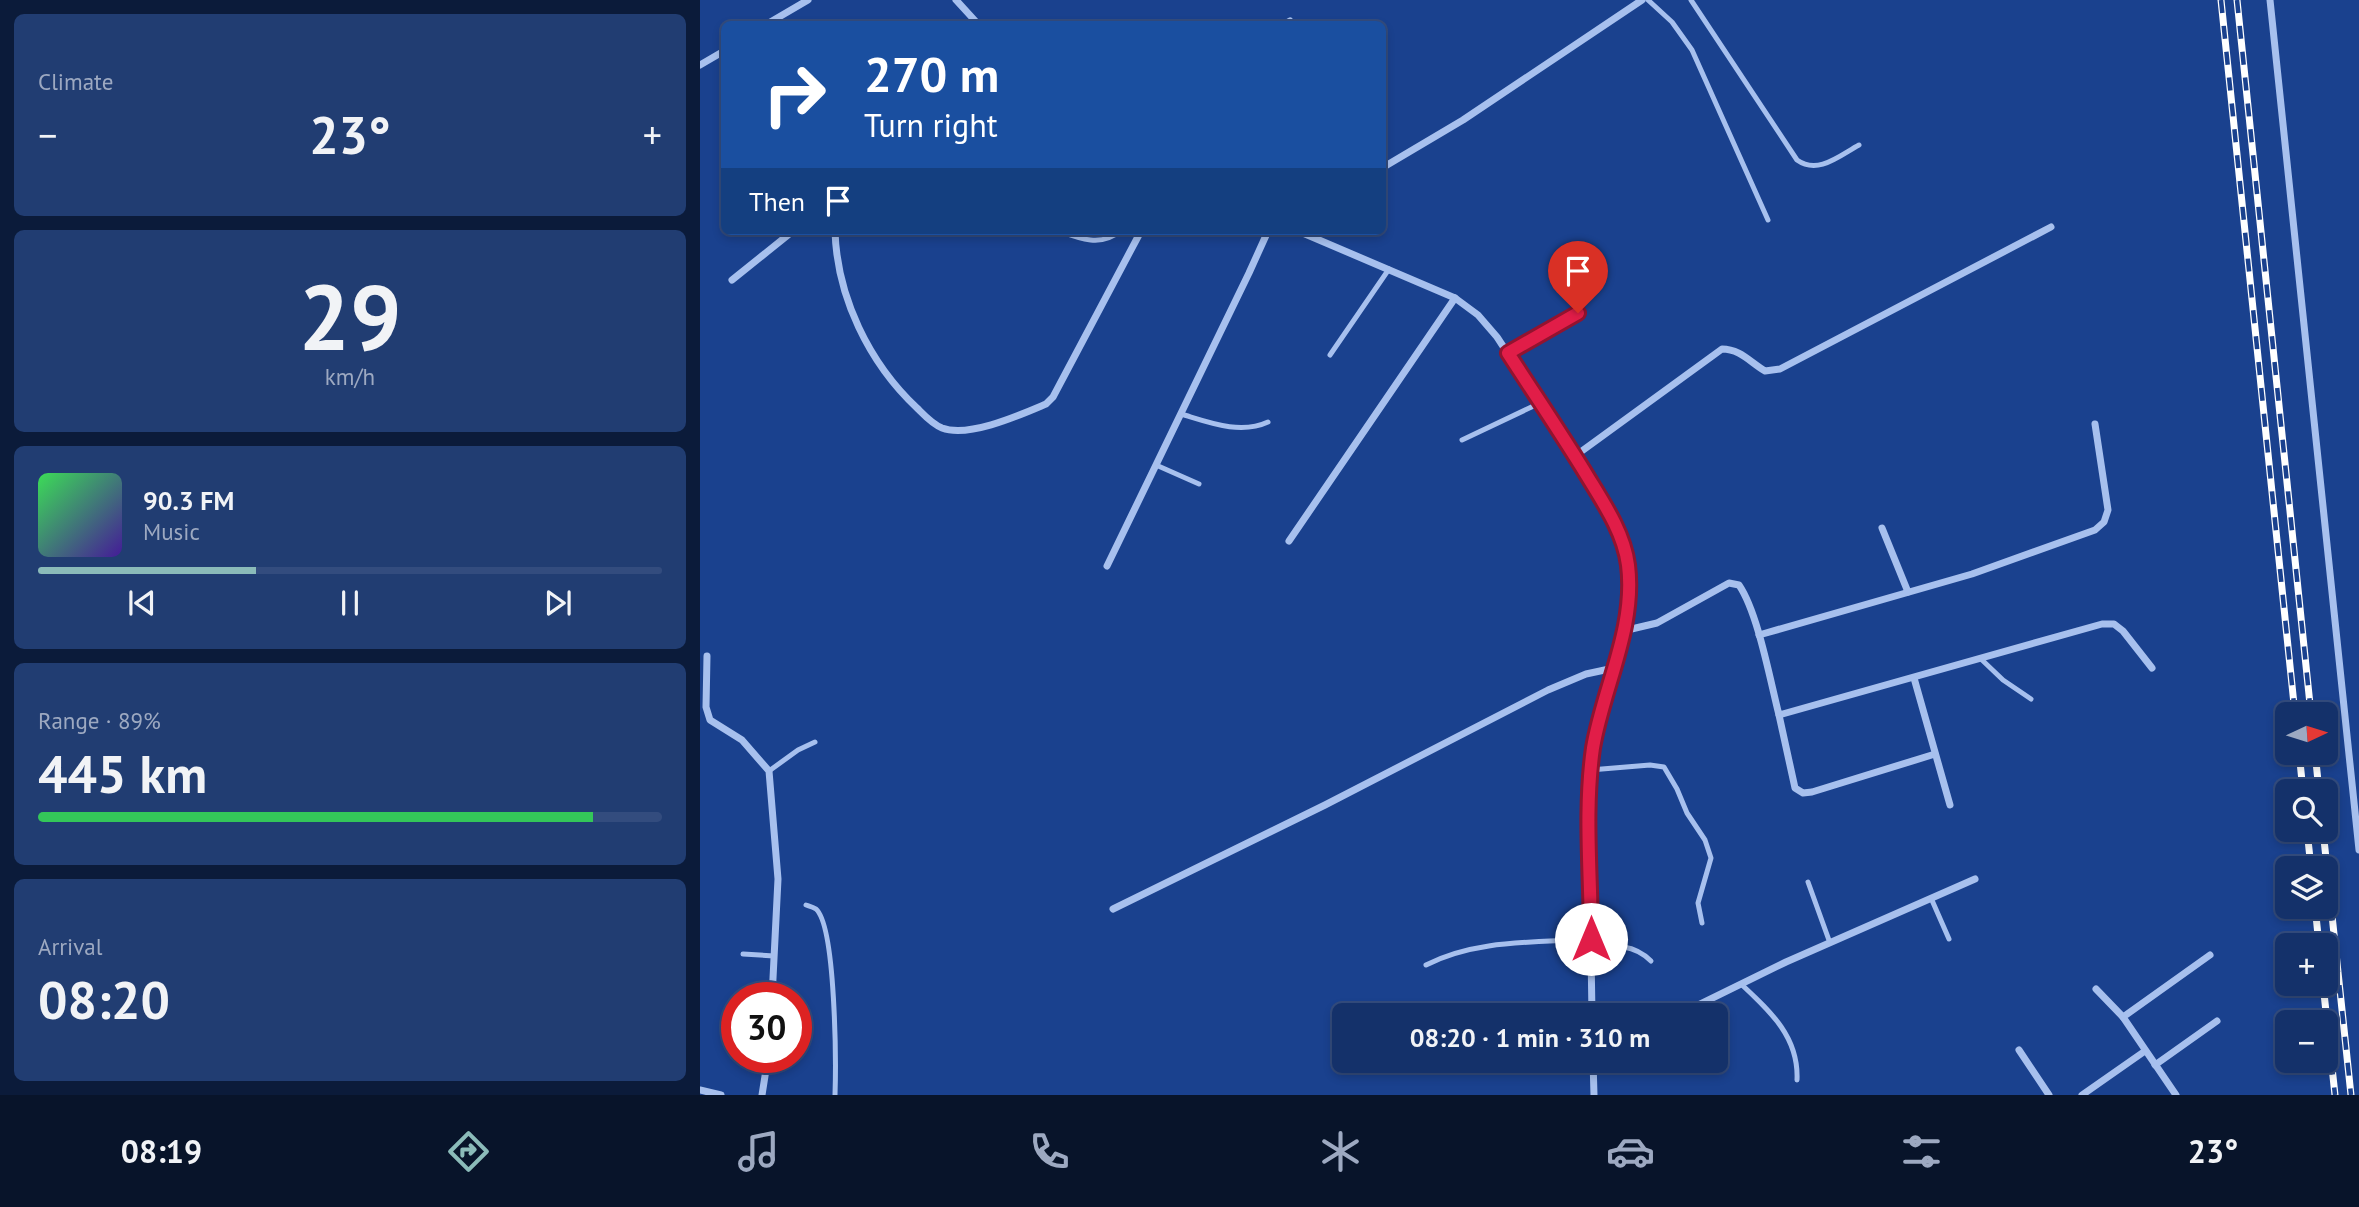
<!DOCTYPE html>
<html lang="en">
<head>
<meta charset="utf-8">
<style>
	body { margin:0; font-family:"PT Sans",sans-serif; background:#213d72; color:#f1f3f6; height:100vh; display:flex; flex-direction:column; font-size:26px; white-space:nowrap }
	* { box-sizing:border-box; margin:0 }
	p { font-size:23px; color:#9da9c1 }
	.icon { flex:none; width:38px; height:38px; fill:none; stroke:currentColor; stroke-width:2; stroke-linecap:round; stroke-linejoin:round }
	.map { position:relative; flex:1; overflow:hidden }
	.panel { display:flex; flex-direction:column; gap:14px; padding:14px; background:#0b1b3a; width:700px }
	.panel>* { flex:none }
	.guide { position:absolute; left:21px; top:21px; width:665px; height:214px; border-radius:10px; box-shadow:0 4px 10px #0003,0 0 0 2px #334c7e; background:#1a4fa0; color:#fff; overflow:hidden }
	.needle { width:46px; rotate:86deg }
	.fabs { position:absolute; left:1575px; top:702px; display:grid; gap:14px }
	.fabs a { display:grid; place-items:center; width:63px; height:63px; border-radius:10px; background:#14316a; box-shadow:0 4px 10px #0003,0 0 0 2px #334c7e; font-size:35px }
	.speed { position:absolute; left:21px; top:982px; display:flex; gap:14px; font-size:35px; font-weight:700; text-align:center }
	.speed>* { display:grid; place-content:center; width:91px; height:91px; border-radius:50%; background:#14316a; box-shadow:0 4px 10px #0003,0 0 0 2px #334c7e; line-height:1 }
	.speed .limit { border:10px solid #d22; background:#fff; color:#111 }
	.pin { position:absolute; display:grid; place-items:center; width:60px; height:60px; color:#fff; margin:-72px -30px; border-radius:50% 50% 50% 0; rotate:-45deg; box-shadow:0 0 7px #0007 }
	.pin .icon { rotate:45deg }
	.me { position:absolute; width:77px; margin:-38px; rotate:0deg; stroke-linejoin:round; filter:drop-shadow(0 0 5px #0008) }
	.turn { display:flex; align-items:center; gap:24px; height:147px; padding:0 28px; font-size:32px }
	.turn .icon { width:91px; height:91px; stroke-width:2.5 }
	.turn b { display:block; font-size:49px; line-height:60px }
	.then { display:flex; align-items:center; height:66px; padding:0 28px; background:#0003; gap:14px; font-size:26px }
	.big { font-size:52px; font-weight:600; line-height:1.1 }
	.panel .card { flex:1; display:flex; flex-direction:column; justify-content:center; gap:10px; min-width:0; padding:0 24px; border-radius:10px; background:#213d72 }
	.panel .dial { align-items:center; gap:0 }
	.dial b { font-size:91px; line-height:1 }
	.song { display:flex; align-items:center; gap:21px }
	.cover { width:84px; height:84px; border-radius:10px; background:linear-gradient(135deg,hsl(130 70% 55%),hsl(260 70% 35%)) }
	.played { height:7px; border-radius:4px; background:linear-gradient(90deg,#8bbbb9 35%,#334c7e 35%) }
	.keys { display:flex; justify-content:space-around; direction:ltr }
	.heat { display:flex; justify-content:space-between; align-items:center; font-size:38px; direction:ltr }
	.charge { height:10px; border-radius:5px; background:linear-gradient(90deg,#34c759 89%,#334c7e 0) }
	.trip { position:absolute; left:632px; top:1003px; width:396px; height:70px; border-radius:10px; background:#14316a; box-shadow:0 4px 10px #0003,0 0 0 2px #334c7e; font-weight:600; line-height:70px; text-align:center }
	.menu { display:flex; height:112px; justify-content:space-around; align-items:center; background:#08142a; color:#9da9c1 }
	.menu .icon { width:49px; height:49px }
	.menu .active { color:#8bbbb9 }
	.menu b { font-size:32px; color:#f1f3f6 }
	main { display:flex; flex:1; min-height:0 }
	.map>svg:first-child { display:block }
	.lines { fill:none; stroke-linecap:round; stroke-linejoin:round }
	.service { stroke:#a7c0ee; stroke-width:5 }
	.minor { stroke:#a7c0ee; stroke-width:7 }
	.rail-casing { stroke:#fff; stroke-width:7 }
	.rail { stroke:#1a418e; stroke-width:4.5; stroke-dasharray:13; stroke-linecap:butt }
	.route-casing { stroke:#92132f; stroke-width:18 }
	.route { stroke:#e11d48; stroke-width:12 }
</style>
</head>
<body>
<main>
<section class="panel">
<div class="card"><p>Climate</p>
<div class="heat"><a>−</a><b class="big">23°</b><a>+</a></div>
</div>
<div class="card dial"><b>29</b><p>km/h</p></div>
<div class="card">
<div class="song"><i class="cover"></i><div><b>90.3 FM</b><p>Music</p></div></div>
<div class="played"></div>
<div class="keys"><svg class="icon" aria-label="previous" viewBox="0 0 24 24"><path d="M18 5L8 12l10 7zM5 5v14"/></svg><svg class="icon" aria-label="pause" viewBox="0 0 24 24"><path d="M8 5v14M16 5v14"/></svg><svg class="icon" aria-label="next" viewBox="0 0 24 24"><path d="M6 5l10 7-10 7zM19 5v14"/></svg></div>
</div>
<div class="card"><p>Range · 89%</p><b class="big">445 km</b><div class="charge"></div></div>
<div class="card"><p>Arrival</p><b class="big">08:20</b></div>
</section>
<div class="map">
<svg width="1659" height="1095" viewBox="0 0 1659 1095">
	<rect width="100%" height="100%" fill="#1a418e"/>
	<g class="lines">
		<g class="service">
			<path d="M948 0 972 22 992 50 1068 220"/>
			<path d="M991 0 1097 160C1118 175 1139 156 1159 145"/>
			<path d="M359 231C380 239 402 247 420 231"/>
			<path d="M808 353 879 312"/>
			<path d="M630 355 689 269"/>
			<path d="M481 414C508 422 540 435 568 422"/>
			<path d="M762 440 840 403"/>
			<path d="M456 465 499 484"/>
			<path d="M1281 659 1303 680 1331 699"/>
			<path d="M890 770 950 765 964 767 977 789 987 813 1005 840 1011 858 998 903 1002 923"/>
			<path d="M69 771 98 750 115 742"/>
			<path d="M1108 882 1130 943"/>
			<path d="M1231 898 1249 939"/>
			<path d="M106 905C109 906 113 907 116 909 136 927 136 1065 135 1095"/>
			<path d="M891 948C915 945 934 944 951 961"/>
			<path d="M43 954 74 956"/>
			<path d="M726 965C776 939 836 943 891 939"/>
			<path d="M1041 984C1070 1011 1099 1037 1097 1080"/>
		</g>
		<g class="minor">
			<path d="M256 0 278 24"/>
			<path d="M1570 0 1659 850"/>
			<path d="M67 24 108 0"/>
			<path d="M585 24 590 21"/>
			<path d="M0 65 24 51"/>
			<path d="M682 168 763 120 942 0"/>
			<path d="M135 231C137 297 169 363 217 408 224 415 232 424 242 428 269 438 320 415 346 404L353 397 441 231"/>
			<path d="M598 231 755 298 778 315 797 337 875 456 909 513 921 537 928 566 926 618 894 744 890 770 889 828 892 1015"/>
			<path d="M32 280 93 231"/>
			<path d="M875 456 1022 349C1040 349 1050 362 1065 371L1080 369 1351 227"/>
			<path d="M1182 528 1208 592"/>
			<path d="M589 541 755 298"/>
			<path d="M407 566 549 273 568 231"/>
			<path d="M923 631 957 623 1029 583 1039 585C1058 613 1070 680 1079 715L1402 624H1414L1423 631 1452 668"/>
			<path d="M1059 635 1272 574 1395 530 1404 522 1408 510 1395 424"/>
			<path d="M7 656 6 707 10 720 42 740 69 771 78 879 72 998"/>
			<path d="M1214 678 1250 805"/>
			<path d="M1079 715 1095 788 1103 793 1112 792 1235 754"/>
			<path d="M413 909 625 805 848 690 886 674 914 668"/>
			<path d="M1396 989 1423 1017"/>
			<path d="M978 1015 1086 962 1275 879"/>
			<path d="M1319 1050 1349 1095"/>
			<path d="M893 1060 894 1095"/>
			<path d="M1455 1065 1517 1021"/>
			<path d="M0 1090 21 1095"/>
			<path d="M62 1095 68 1057"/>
			<path d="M1382 1095 1445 1051"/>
			<path d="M1476 1095 1423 1017 1510 955"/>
		</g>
		<defs>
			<g id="rail">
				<path d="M1521 0 1595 714"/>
				<path d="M1537 0 1611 714"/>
				<path d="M1599 752 1603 791"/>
				<path d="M1615 752 1619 791"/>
				<path d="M1607 830 1611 868"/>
				<path d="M1623 830 1651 1095"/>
				<path d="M1615 906 1619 945"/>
				<path d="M1623 984 1635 1095"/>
			</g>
		</defs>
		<use href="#rail" class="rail-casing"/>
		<use href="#rail" class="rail"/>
	</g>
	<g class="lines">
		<defs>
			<path id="route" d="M878 313 808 353C835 395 863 436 889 479 905 505 924 534 928 565 936 628 903 688 893 748 884 811 891 876 891 939"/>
		</defs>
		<use href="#route" class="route-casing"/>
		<use href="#route" class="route"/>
	</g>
</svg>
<div class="fabs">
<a><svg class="needle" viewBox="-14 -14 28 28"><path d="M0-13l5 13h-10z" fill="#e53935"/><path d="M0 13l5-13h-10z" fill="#9da9c1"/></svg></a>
<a><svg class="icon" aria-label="search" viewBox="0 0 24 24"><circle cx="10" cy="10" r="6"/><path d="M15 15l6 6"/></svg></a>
<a><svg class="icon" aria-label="layers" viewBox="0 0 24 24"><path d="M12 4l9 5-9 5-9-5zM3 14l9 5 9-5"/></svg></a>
<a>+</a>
<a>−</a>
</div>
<div class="speed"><div class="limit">30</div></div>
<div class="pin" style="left:878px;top:313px;background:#d93025"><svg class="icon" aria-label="arrive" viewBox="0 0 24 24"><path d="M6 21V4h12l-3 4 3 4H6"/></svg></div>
<svg class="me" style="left:891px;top:939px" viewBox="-20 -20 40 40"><circle r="19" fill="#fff"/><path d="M0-13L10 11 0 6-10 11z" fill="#e11d48"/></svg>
<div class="trip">08:20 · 1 min · 310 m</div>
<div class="guide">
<div class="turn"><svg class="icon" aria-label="right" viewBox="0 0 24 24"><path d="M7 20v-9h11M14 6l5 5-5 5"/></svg><div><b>270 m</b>Turn right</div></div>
<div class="then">Then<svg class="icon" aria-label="arrive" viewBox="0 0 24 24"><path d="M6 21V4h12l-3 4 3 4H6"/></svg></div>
</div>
</div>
</main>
<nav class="menu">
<b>08:19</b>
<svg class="icon active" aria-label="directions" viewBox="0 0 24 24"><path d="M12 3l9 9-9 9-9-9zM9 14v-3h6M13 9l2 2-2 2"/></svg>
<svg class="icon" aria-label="music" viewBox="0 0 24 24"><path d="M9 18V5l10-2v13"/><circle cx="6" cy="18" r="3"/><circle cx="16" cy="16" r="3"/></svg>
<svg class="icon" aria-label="phone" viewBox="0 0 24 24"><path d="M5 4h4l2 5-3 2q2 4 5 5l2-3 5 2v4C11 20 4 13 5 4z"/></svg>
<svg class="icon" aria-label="climate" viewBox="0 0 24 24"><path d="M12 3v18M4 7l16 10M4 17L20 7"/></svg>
<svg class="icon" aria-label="car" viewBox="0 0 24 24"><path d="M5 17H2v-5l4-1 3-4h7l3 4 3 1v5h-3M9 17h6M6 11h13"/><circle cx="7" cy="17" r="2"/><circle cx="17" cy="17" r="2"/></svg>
<svg class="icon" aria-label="filters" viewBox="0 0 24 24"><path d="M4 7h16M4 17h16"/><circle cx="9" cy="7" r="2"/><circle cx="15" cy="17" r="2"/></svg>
<b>23°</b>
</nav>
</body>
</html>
